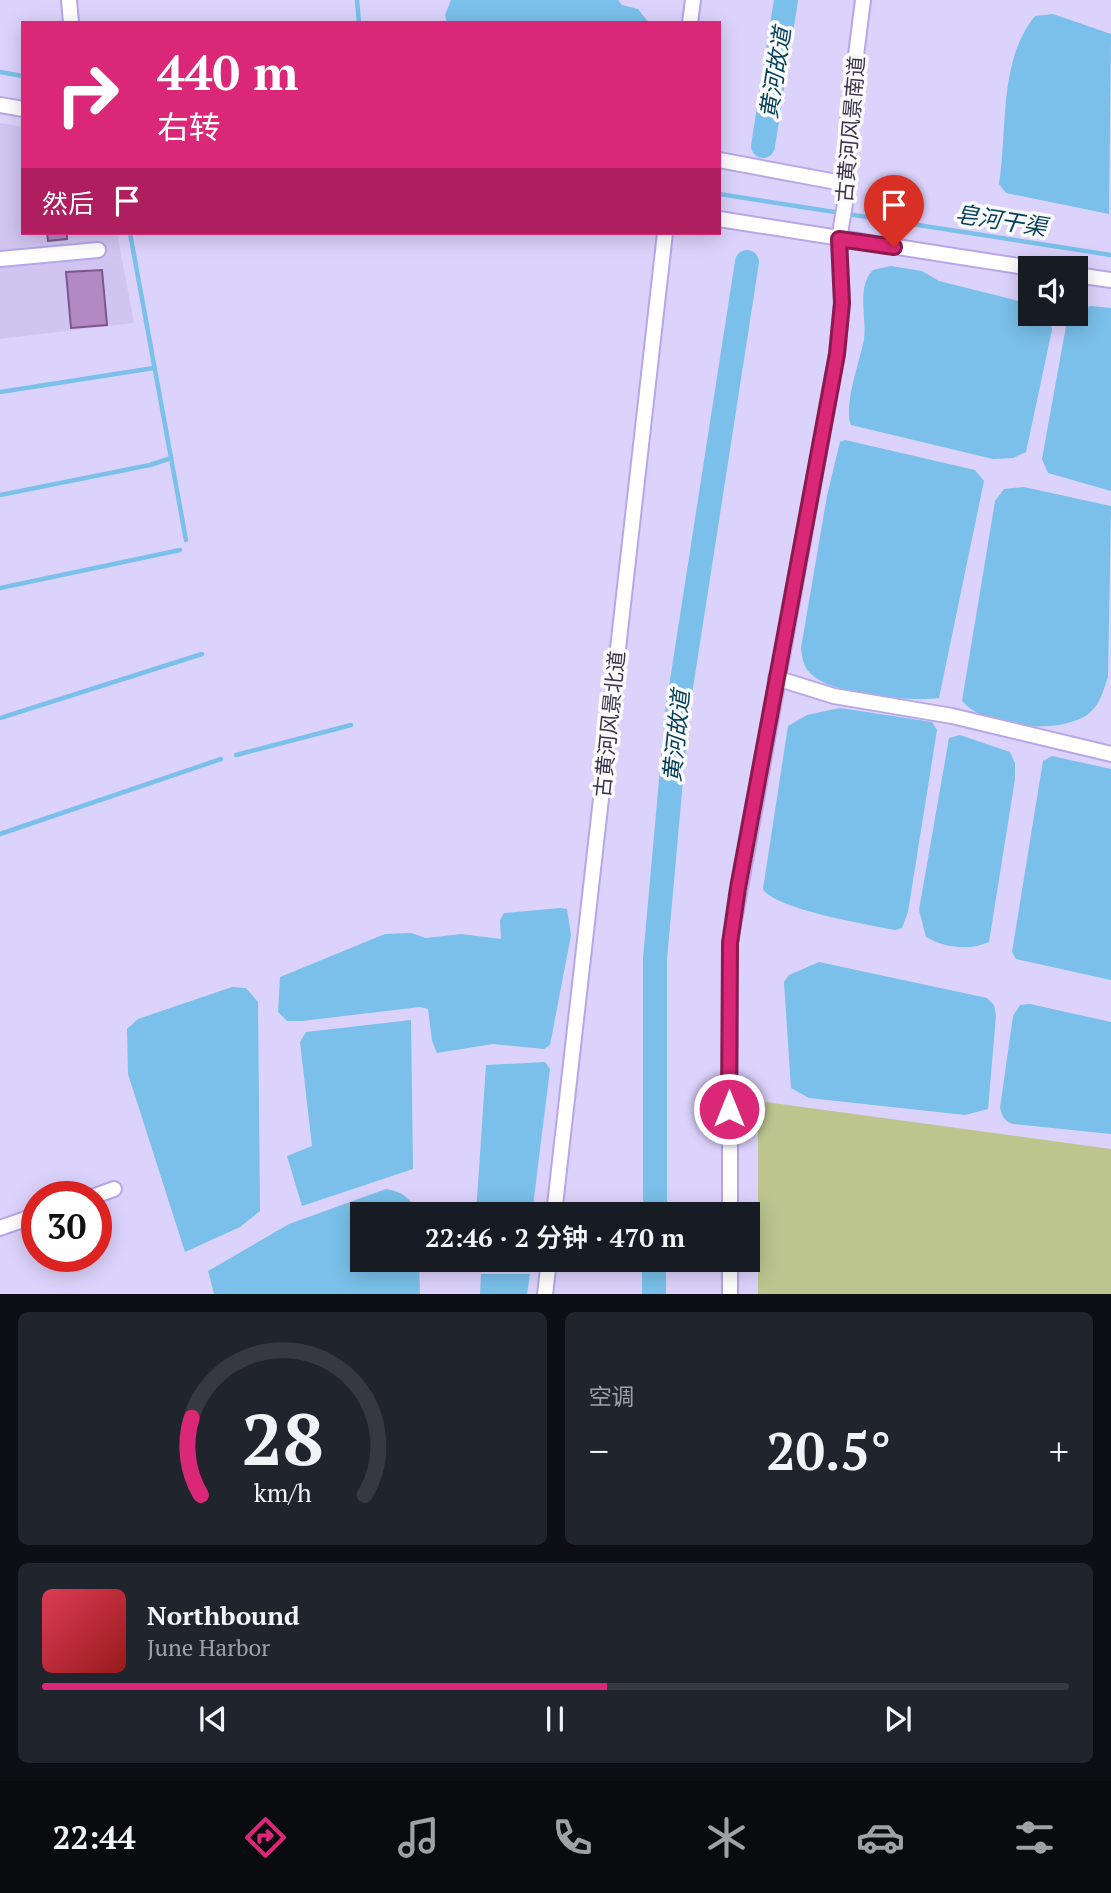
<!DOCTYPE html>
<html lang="zh">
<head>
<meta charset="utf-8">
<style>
	body { margin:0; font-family:"PT Serif","Noto Sans SC",serif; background:#20242c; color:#f1f3f6; height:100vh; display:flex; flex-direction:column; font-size:26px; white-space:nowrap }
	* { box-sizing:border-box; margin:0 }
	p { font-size:23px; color:#9ea1a6 }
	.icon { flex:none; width:38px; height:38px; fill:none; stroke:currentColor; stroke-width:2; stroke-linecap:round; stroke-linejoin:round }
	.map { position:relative; height:1294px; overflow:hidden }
	.side { display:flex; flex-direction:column; gap:18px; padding:18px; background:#0d0f14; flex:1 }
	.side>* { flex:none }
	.guide { position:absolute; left:21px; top:21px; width:700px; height:214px; border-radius:0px; box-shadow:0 4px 18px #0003; background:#db2777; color:#fff; overflow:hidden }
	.fabs { position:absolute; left:1018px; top:256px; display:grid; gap:14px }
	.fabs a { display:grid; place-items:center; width:70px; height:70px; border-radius:0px; background:#171b24; box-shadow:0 4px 18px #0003; font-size:35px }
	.speed { position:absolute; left:21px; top:1181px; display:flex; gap:14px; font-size:35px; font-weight:700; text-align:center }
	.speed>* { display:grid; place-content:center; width:91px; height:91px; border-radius:50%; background:#171b24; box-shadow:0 4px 18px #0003; line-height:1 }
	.speed .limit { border:10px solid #d22; background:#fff; color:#111 }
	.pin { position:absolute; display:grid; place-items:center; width:60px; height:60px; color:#fff; margin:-72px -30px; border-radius:50% 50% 50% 0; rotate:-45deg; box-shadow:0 0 7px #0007 }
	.pin .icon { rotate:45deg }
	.me { position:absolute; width:77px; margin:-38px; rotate:0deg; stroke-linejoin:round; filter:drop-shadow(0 0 5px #0008) }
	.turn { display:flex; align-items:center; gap:24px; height:147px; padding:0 21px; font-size:32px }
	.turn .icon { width:91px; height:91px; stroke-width:2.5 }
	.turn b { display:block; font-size:49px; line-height:60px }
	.then { display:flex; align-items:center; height:66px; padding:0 21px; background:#0003; gap:14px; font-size:26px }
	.big { font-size:52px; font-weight:600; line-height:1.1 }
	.side .tile { flex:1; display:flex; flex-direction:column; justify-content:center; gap:10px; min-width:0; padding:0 24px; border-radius:10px; background:#20242c }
	.side .dial { align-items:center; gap:0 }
	.dial svg { height:182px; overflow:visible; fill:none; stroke:#363941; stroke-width:7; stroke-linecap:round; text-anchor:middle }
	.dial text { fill:#f1f3f6; stroke:none }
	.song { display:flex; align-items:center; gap:21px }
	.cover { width:84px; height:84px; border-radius:10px; background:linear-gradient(135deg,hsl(350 70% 55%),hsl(0 70% 35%)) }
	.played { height:7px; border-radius:4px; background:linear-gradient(90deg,#db2777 55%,#363941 55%) }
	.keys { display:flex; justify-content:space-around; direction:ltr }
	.heat { display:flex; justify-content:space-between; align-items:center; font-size:38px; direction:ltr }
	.side .tiles { flex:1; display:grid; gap:18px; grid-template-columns:1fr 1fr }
	.tile:last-child { grid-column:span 2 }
	.trip { position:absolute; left:350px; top:1202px; width:410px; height:70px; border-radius:0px; background:#171b24; box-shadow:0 4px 18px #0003; font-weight:600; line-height:70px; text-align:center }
	.dock { display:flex; height:112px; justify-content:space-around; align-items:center; background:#090b0e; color:#9ea1a6 }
	.dock .icon { width:49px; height:49px }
	.dock .on { color:#db2777 }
	.dock b { font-size:32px; color:#f1f3f6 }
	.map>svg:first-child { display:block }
	.built { fill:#d0c5f1 }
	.green { fill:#bcc58e }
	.water { fill:#7ac0ea }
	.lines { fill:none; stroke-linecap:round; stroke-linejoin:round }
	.stream { stroke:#7ac0ea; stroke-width:4.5 }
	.river { stroke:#7ac0ea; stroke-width:24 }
	.building { fill:#b289c3; stroke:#7d568d; stroke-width:2 }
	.minor-casing { stroke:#b7a6e8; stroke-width:18 }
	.minor { stroke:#fff; stroke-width:14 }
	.route-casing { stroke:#8e194d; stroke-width:18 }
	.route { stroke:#db2777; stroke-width:12 }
	.labels { text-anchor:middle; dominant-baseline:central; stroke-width:7; stroke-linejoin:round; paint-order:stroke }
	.street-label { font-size:21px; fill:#3b344e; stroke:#fbfbfb }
	.water-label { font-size:23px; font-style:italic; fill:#06425e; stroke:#fbfbfb }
</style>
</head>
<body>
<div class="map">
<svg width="1111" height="1295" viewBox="0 0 1111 1295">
	<rect width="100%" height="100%" fill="#dcd3fc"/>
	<path class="built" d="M0 123 23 127V233H117L134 323 0 339Z"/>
	<path class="green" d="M758 1101 1111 1149V1294H758Z"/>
	<g class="water">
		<path d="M451 0H618L622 5 638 9 649 23H447L445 15Z"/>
		<path d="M1053 14 1111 34 1109 214 1006 193 999 184C1008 128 998 62 1035 16Z"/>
		<path d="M891 266 922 271 939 281 1031 304V313H1050L1052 330 1026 452 1013 458 993 459 851 425C843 406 860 361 864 339 867 318 856 287 873 270Z"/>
		<path d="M1091 306 1111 308V491L1048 473 1042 459 1066 326 1078 309Z"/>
		<path d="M845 440 975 470 984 481 939 698C911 702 830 695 810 673 803 666 802 657 801 648L827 496 840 442Z"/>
		<path d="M1024 487 1111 506 1108 677C1103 691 1100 706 1087 715 1056 735 986 728 962 701L995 501 1004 489Z"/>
		<path d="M840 708 932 722 937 730 908 912 902 928 895 930C870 925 774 909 763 889L788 726 807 715Z"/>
		<path d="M960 735 1010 752 1015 763V779L989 942C970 951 945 948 926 937L919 910 949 738Z"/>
		<path d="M1052 756 1111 769V980L1016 959 1012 952 1041 773 1043 761Z"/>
		<path d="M560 908 567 909 571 935 550 1045 544 1049 493 1044 437 1053 432 1041 428 1009 420 1007 302 1021H287L278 1012 280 977 385 934 411 933 426 938 461 934 501 939 500 920 504 913Z"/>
		<path d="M819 962 987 998 994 1005 996 1016 988 1109 965 1115 809 1098 791 1088 784 982 789 975Z"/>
		<path d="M232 987 246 988 258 1002 260 1211 240 1227 185 1252 128 1074 127 1029 138 1019Z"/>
		<path d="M1030 1004 1111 1022V1134L1013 1124C1004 1121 1002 1116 1000 1108L1013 1016 1020 1005Z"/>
		<path d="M411 1020 413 1169 302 1206 287 1156 312 1146 300 1042 306 1032Z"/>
		<path d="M545 1062 550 1069 532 1214H476L486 1065Z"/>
		<path d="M386 1189C401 1191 413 1199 417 1214H362V1260H419L420 1294H214L208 1271 289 1224Z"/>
		<path d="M481 1274H530L527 1294H480Z"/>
	</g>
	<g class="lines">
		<g class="stream">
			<path d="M357 0 359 23"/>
			<path d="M0 72 23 76"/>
			<path d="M719 194 1111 255"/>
			<path d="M130 233 186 540"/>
			<path d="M0 392 154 368"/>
			<path d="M0 495 150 465 171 458"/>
			<path d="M0 588 180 550"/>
			<path d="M0 718 202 654"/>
			<path d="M236 755 351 725"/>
			<path d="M0 834 221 759"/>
		</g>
		<g class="river">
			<path d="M763 146 786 0"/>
			<path d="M655 1214V959L677 713 747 262"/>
			<path d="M654 1295V1260"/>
		</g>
	</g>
	<g class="building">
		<path d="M47 233H67V239L48 241Z"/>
		<path d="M102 270 107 325 71 328 66 272Z"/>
	</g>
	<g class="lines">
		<defs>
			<g id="minor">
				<path d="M69 0 71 23"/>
				<path d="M690 23 693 0"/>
				<path d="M0 105 23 109"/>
				<path d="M719 160 847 184"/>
				<path d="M719 219 1031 268"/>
				<path d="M0 259 98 250"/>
				<path d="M1076 275 1111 280"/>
				<path d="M776 678 834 696 952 716 1111 754"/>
				<path d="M92 1197 114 1189"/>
				<path d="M554 1214 665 233"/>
				<path d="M730 1214V943L837 354 842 303 839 239 847 192 846 134 863 0"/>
				<path d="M0 1228 37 1215"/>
				<path d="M545 1295 549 1260"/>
				<path d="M730 1295V1260"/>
			</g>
		</defs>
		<use href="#minor" class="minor-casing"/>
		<use href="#minor" class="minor"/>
	</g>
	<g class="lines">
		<defs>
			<path id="route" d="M729 1109 730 943 738 888 837 354 842 303 839 239 894 247"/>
		</defs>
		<use href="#route" class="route-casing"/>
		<use href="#route" class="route"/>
	</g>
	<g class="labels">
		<g class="street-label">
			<text transform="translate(850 129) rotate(-85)">古黄河风景南道</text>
			<text transform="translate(609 724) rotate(-84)">古黄河风景北道</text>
		</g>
		<g class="water-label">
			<text transform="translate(775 73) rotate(-81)">黄河故道</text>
			<text transform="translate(1001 220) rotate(9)">皂河干渠</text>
			<text transform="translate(676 736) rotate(-84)">黄河故道</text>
		</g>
	</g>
</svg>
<div class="fabs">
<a><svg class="icon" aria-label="sound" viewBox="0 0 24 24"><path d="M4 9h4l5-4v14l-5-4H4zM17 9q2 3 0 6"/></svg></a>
</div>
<div class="speed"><div class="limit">30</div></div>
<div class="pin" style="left:894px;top:247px;background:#d93025"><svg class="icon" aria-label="arrive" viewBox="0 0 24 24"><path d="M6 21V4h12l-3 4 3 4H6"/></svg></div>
<svg class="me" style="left:729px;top:1109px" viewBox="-20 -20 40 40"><circle r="17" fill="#db2777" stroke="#fff" stroke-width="3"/><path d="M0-11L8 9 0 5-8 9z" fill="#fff"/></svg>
<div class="trip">22:46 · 2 分钟 · 470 m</div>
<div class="guide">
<div class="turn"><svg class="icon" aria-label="right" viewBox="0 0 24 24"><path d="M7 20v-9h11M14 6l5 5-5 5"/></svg><div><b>440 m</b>右转</div></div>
<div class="then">然后<svg class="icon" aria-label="arrive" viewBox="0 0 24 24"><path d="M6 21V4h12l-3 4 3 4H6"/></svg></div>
</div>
</div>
<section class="side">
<div class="tiles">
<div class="tile dial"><svg viewBox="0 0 100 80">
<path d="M14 69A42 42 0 1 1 86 69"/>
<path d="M14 69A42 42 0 0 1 10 35" stroke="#db2777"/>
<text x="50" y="56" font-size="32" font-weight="700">28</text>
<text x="50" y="72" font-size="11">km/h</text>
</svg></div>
<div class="tile"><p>空调</p>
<div class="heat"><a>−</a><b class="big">20.5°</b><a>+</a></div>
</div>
<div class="tile">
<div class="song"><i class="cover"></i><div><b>Northbound</b><p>June Harbor</p></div></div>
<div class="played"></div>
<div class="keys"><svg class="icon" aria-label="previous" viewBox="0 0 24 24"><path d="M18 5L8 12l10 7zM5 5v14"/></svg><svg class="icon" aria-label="pause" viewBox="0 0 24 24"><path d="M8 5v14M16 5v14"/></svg><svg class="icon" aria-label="next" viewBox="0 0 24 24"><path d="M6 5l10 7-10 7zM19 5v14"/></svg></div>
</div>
</div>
</section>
<nav class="dock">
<b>22:44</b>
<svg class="icon on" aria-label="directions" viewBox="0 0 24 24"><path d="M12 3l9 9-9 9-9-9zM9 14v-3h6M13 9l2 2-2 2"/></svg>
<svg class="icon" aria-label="music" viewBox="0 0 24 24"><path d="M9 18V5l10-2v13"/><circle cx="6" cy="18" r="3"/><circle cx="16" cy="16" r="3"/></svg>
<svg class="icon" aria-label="phone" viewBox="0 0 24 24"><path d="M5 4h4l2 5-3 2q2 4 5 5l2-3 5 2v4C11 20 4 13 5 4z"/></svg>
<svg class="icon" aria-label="climate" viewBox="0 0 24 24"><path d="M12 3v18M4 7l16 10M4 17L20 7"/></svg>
<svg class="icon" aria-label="car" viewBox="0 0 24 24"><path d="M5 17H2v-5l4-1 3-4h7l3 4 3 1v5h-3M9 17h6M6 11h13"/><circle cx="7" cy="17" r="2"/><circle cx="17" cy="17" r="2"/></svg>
<svg class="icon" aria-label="filters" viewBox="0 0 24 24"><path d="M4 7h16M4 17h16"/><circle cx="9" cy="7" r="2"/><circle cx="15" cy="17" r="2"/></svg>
</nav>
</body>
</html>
